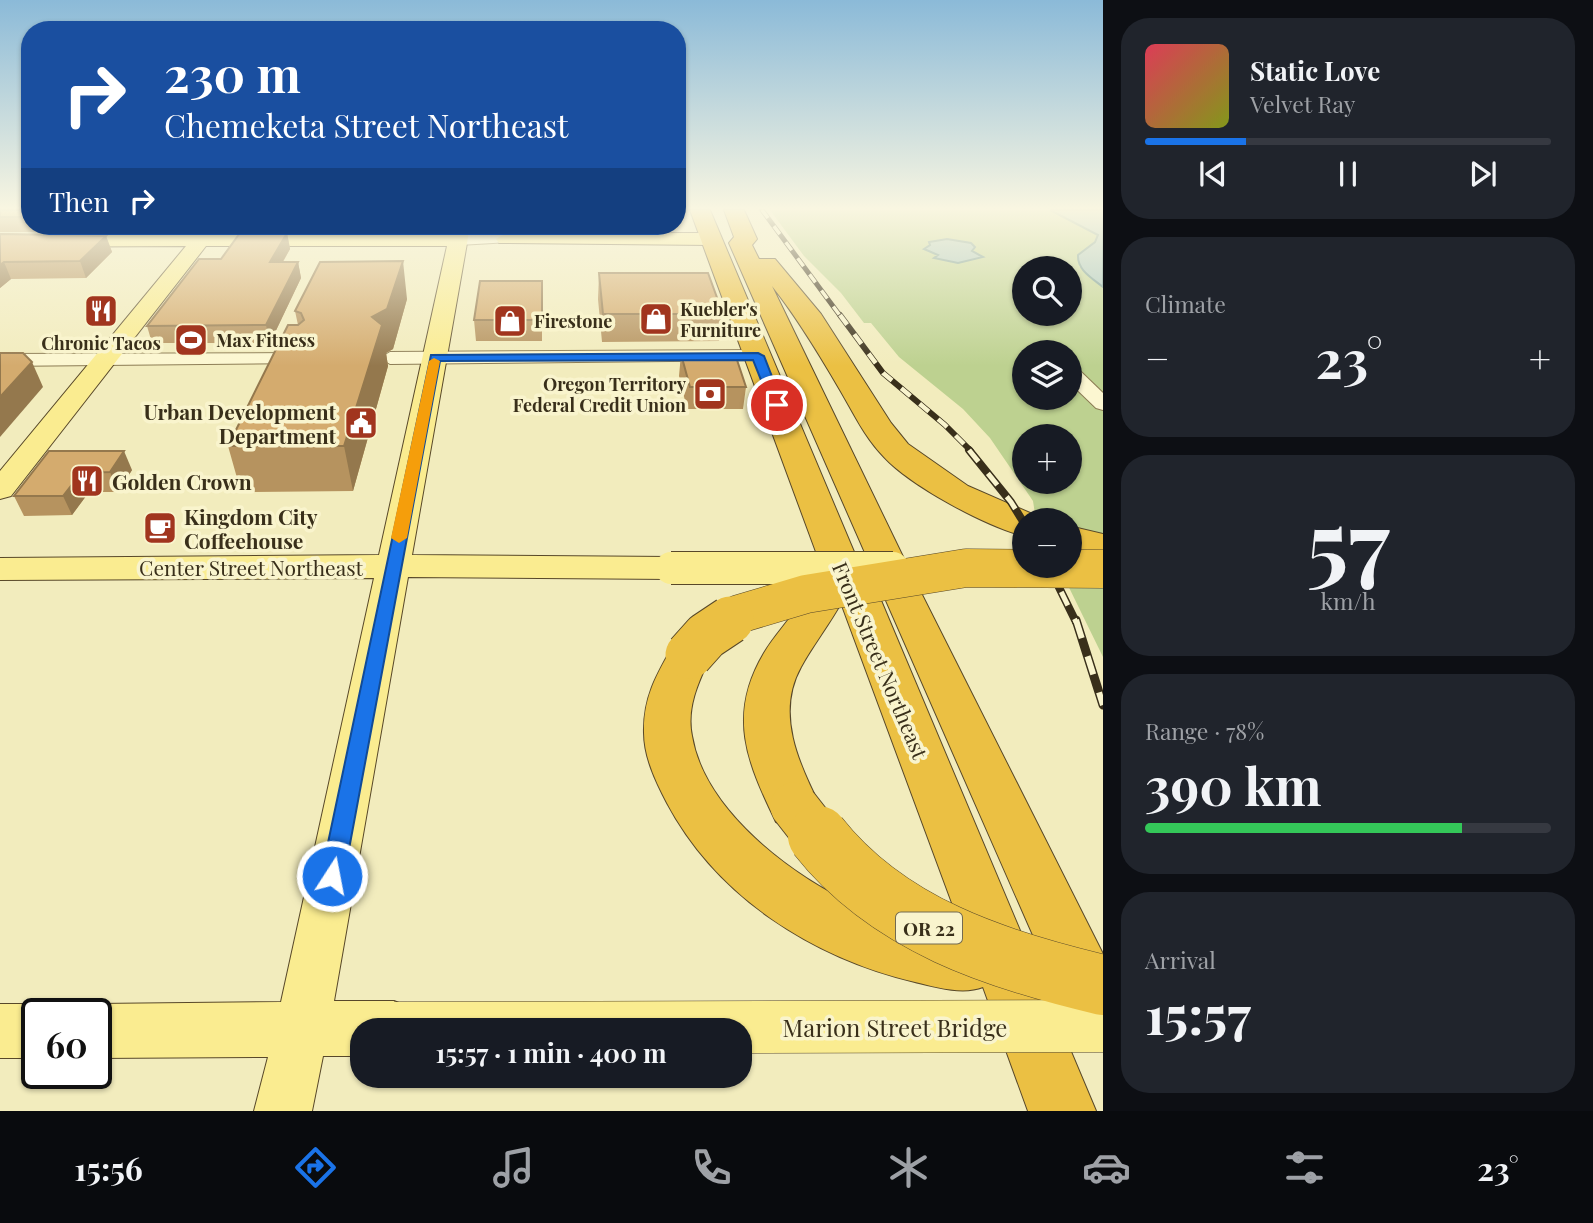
<!DOCTYPE html>
<html lang="en">
<head>
<meta charset="utf-8">
<style>
	body { margin:0; font-family:"Playfair Display",serif; background:#20242c; color:#f1f3f6; height:100vh; display:flex; flex-direction:column; font-size:26px; white-space:nowrap }
	* { box-sizing:border-box; margin:0 }
	p { font-size:23px; color:#9ea1a6 }
	.icon { flex:none; width:38px; height:38px; fill:none; stroke:currentColor; stroke-width:2; stroke-linecap:round; stroke-linejoin:round }
	.map { position:relative; flex:1; overflow:hidden }
	.sheet { display:flex; flex-direction:column; gap:18px; padding:18px; background:#0d0f14; width:490px }
	.sheet>* { flex:none }
	.banner { position:absolute; left:21px; top:21px; width:665px; height:214px; border-radius:28px; box-shadow:0 2px 5px #0004; background:#1a4fa0; color:#fff; overflow:hidden }
	.fabs { position:absolute; left:1012px; top:256px; display:grid; gap:14px }
	.fabs a { display:grid; place-items:center; width:70px; height:70px; border-radius:50%; background:#171b24; box-shadow:0 2px 5px #0004; font-size:35px }
	.speed { position:absolute; left:21px; top:998px; display:flex; gap:14px; font-size:35px; font-weight:700; text-align:center }
	.speed>* { display:grid; place-content:center; width:91px; height:91px; border-radius:50%; background:#171b24; box-shadow:0 2px 5px #0004; line-height:1 }
	.speed .limit { border:4px solid #111; border-radius:10px; background:#fff; color:#111 }
	.pin { position:absolute; display:grid; place-items:center; width:60px; height:60px; color:#fff; margin:-30px; border:4px solid #fff; border-radius:50%; box-shadow:0 2px 7px #0007 }
	.me { position:absolute; width:77px; margin:-38px; rotate:11deg; stroke-linejoin:round; filter:drop-shadow(0 0 5px #0008) }
	.turn { display:flex; align-items:center; gap:24px; height:147px; padding:0 28px; font-size:32px }
	.turn .icon { width:91px; height:91px; stroke-width:2.5 }
	.turn b { display:block; font-size:49px; line-height:60px }
	.then { display:flex; align-items:center; height:66px; padding:0 28px; background:#0003; gap:14px; font-size:26px }
	.big { font-size:52px; font-weight:700; line-height:1.1 }
	.sheet .card { flex:1; display:flex; flex-direction:column; justify-content:center; gap:10px; min-width:0; padding:0 24px; border-radius:28px; background:#20242c }
	.sheet .dial { align-items:center; gap:0 }
	.dial b { font-size:91px; line-height:1 }
	.song { display:flex; align-items:center; gap:21px }
	.cover { width:84px; height:84px; border-radius:10px; background:linear-gradient(135deg,hsl(350 70% 55%),hsl(70 70% 35%)) }
	.played { height:7px; border-radius:4px; background:linear-gradient(90deg,#1a73e8 25%,#363941 25%) }
	.keys { display:flex; justify-content:space-around; direction:ltr }
	.heat { display:flex; justify-content:space-between; align-items:center; font-size:38px; direction:ltr }
	.charge { height:10px; border-radius:5px; background:linear-gradient(90deg,#34c759 78%,#363941 0) }
	.trip { position:absolute; left:350px; top:1018px; width:402px; height:70px; border-radius:28px; background:#171b24; box-shadow:0 2px 5px #0004; font-weight:700; line-height:70px; text-align:center }
	.tabs { display:flex; height:112px; justify-content:space-around; align-items:center; background:#090b0e; color:#9ea1a6 }
	.tabs .icon { width:49px; height:49px }
	.tabs .selected { color:#1a73e8 }
	.tabs b { font-size:32px; color:#f1f3f6 }
	main { display:flex; flex:1; min-height:0 }
	.map>svg:first-child { display:block }
	.green { fill:#bdd190; fill-rule:evenodd }
	.water { fill:#a1c3bf; stroke:#67918f; stroke-width:2 }
	.lines { fill:none; stroke-linecap:round; stroke-linejoin:round }
	.minor-casing { stroke:#8c7c54; stroke-width:2 }
	.major-casing { stroke:#584829; stroke-width:2 }
	.highway-casing { stroke:#584829; stroke-width:2 }
	.minor { fill:#fcf7d1; fill-rule:evenodd }
	.major { fill:#faec90; fill-rule:evenodd }
	.highway { fill:#ebc043; fill-rule:evenodd }
	.rail-far3-casing { stroke:#392f1a; stroke-width:5 }
	.rail-far2-casing { stroke:#392f1a; stroke-width:6 }
	.rail-far1-casing { stroke:#392f1a; stroke-width:8 }
	.rail-casing { stroke:#392f1a; stroke-width:9 }
	.rail-far3 { stroke:#f9f4cd; stroke-width:3.5; stroke-dasharray:10; stroke-linecap:butt }
	.rail-far2 { stroke:#f9f4cd; stroke-width:4.5; stroke-dasharray:12; stroke-linecap:butt }
	.rail-far1 { stroke:#f9f4cd; stroke-width:5; stroke-dasharray:15; stroke-linecap:butt }
	.rail { stroke:#f9f4cd; stroke-width:6; stroke-dasharray:19; stroke-linecap:butt }
	.major-bridge-far1-casing { stroke:#584829; stroke-width:34; stroke-linecap:butt }
	.major-bridge-casing { stroke:#584829; stroke-width:53; stroke-linecap:butt }
	.highway-bridge-far2-casing { stroke:#584829; stroke-width:39; stroke-linecap:butt }
	.highway-bridge-far1-casing { stroke:#584829; stroke-width:49; stroke-linecap:butt }
	.highway-bridge-casing { stroke:#584829; stroke-width:61; stroke-linecap:butt }
	.major-bridge-far1 { stroke:#faec90; stroke-width:32 }
	.major-bridge { stroke:#faec90; stroke-width:52 }
	.highway-bridge-far2 { stroke:#ebc043; stroke-width:38 }
	.highway-bridge-far1 { stroke:#ebc043; stroke-width:47 }
	.highway-bridge { stroke:#ebc043; stroke-width:60 }
	.wall { fill:#b6935f }
	.shaded-wall { fill:#94784d }
	.building { fill:#d4ab6e; stroke:#94784d; stroke-width:2 }
	.route { fill:#1a73e8; stroke:#114b97; stroke-width:2 }
	.slow { fill:#f59e0b }
	.labels { text-anchor:middle; dominant-baseline:central; stroke-width:7; stroke-linejoin:round; paint-order:stroke }
	.far-poi-label { font-size:18px; font-weight:bold; fill:#392f1a; stroke:#f9f4cd; text-anchor:start }
	.shield { fill:#f9f4cd; stroke:#736a50; stroke-width:2 }
	.shield-label { font-size:19px; font-weight:bold; fill:#392f1a }
	.poi-label { font-size:21px; font-weight:bold; fill:#392f1a; stroke:#f9f4cd; text-anchor:start }
	.street-label { font-size:21px; fill:#392f1a; stroke:#f9f4cd }
	.near-street-label { font-size:24px; fill:#392f1a; stroke:#f9f4cd }
</style>
</head>
<body>
<main>
<div class="map">
<svg width="1103" height="1111" viewBox="0 0 1103 1111">
	<rect width="100%" height="100%" fill="#f2ecbd"/>
	<path class="green" d="M770 210H1050L1098 235 1079 266 1103 287V657L1058 565H1069V520H1036L1033 501 990 438 963 409 899 357 871 323H864L841 293 804 256ZM1024 268H1069V313H1024ZM1024 352H1069V397H1024ZM1024 436H1069V481H1024Z"/>
	<g class="water">
		<path d="M1050 210H1103V287C1092 278 1077 270 1078 255L1095 242 1098 235Z"/>
		<path d="M947 239 971 243 975 247 972 251 983 257 958 263 934 258 938 255 924 249 930 245 929 242Z"/>
	</g>
	<g class="lines">
		<defs>
			<g id="minor">
				<path d="M506 234 511 236 514 239 511 242 459 245 451 240 459 235Z"/>
				<path d="M758 350 765 352 768 356 765 360 390 364 380 358 390 352Z"/>
				<path d="M300 353 307 355 310 359 307 363 0 366V354Z"/>
				<path d="M1069 365 1076 367 1103 393V410L1096 408 1069 382Z"/>
			</g>
			<g id="major">
				<path d="M203 226H219L220 228 215 235 450 234 452 226H470L412 555 671 557 683 560 688 568 683 576 671 579 408 577 334 1001H394L413 1009 421 1028 420 1031H362V1056H323L312 1111H254L268 1057 96 1058V1013H76L96 1004 281 1002 374 578 0 580V558L379 555 447 246H206L11 496 0 499V471L186 246 0 247V235H196Z"/>
				<path d="M506 233H711L721 239 711 245 499 243 496 239Z"/>
				<path d="M0 1004H37L56 1012 37 1013V1058H0Z"/>
			</g>
			<g id="highway">
				<path d="M690 210H710L857 559 877 591 1096 1111H1028L983 987C963 995 935 987 915 982 813 958 717 897 667 803 656 782 644 757 644 733 643 697 657 674 674 644L689 639 704 644 711 655C699 681 686 707 692 736 704 810 793 878 858 906 890 920 927 927 962 930L841 603C829 625 813 645 801 667 775 714 799 763 820 806L812 822 794 829 776 822C747 762 727 715 764 653 775 634 791 619 802 600 809 587 812 572 819 560Z"/>
				<path d="M724 210H744L757 239 752 245 759 259H775L821 314 891 423 908 444 968 486 1037 516 1040 520H1024V536C985 526 911 486 884 457 865 438 853 412 840 390 819 354 798 319 772 286L907 565 1103 954V1018L1090 1024 1068 1015 729 243 734 237Z"/>
				<path d="M1069 526 1103 534V558L1069 550Z"/>
			</g>
		</defs>
		<use href="#minor" class="minor-casing"/>
		<use href="#major" class="major-casing"/>
		<use href="#highway" class="highway-casing"/>
		<use href="#minor" class="minor"/>
		<use href="#major" class="major"/>
		<use href="#highway" class="highway"/>
		<defs>
			<path id="rail-far3" d="M762 210 841 317"/>
			<path id="rail-far2" d="M840 315 883 373 945 425 971 451"/>
			<g id="rail-far1">
				<path d="M969 450 1011 502 1024 523"/>
				<path d="M1048 565 1076 622"/>
			</g>
			<path id="rail" d="M1076 620 1103 705"/>
		</defs>
		<use href="#rail-far3" class="rail-far3-casing"/>
		<use href="#rail-far2" class="rail-far2-casing"/>
		<use href="#rail-far1" class="rail-far1-casing"/>
		<use href="#rail" class="rail-casing"/>
		<use href="#rail-far3" class="rail-far3"/>
		<use href="#rail-far2" class="rail-far2"/>
		<use href="#rail-far1" class="rail-far1"/>
		<use href="#rail" class="rail"/>
		<defs>
			<path id="major-bridge-far1" d="M671 568H893"/>
			<path id="major-bridge" d="M394 1028 1103 1026"/>
			<path id="highway-bridge-far2" d="M727 622 739 614 806 594 966 568 1103 569"/>
			<g id="highway-bridge-far1">
				<path d="M689 655 706 636 730 620"/>
				<path d="M794 806 819 838"/>
			</g>
			<path id="highway-bridge" d="M818 836C888 925 997 960 1103 985"/>
		</defs>
		<use href="#major-bridge-far1" class="major-bridge-far1-casing"/>
		<use href="#major-bridge" class="major-bridge-casing"/>
		<use href="#highway-bridge-far2" class="highway-bridge-far2-casing"/>
		<use href="#highway-bridge-far1" class="highway-bridge-far1-casing"/>
		<use href="#highway-bridge" class="highway-bridge-casing"/>
		<use href="#major-bridge-far1" class="major-bridge-far1"/>
		<use href="#major-bridge" class="major-bridge"/>
		<use href="#highway-bridge-far2" class="highway-bridge-far2"/>
		<use href="#highway-bridge-far1" class="highway-bridge-far1"/>
		<use href="#highway-bridge" class="highway-bridge"/>
	</g>
	<g class="wall">
		<path d="M0 210H30V226H83L76 232H0Z"/>
		<path d="M234 226H331L329 230 235 231Z"/>
		<path d="M360 226H384L382 230H368Z"/>
		<path d="M487 226H574V229L488 230Z"/>
		<path d="M0 233 106 236 112 252 86 278 11 279 0 288Z"/>
		<path d="M287 233 290 249 283 262H298L301 278 270 343H152L147 326 221 259Z"/>
		<path d="M599 273 723 314 719 341 602 342 598 299Z"/>
		<path d="M542 281V341H476L474 320Z"/>
		<path d="M407 299 393 349 386 353 388 366 353 491 241 492 228 446 298 325 295 311Z"/>
		<path d="M681 354 746 387 743 409H687L679 376Z"/>
		<path d="M49 451 132 470 118 492H89L72 515 24 516 14 496Z"/>
	</g>
	<g class="shaded-wall">
		<path d="M74 226H83L76 232Z"/>
		<path d="M287 233 290 249 273 278 270 262Z"/>
		<path d="M106 236 112 252 86 278 80 261Z"/>
		<path d="M403 261 407 299 393 349 386 353 388 366 353 491 344 446 372 317Z"/>
		<path d="M4 262 11 279 0 288V265Z"/>
		<path d="M298 262 301 278 270 343 266 325Z"/>
		<path d="M32 362 43 387 0 437V397Z"/>
		<path d="M124 451 132 470 118 492 110 472Z"/>
		<path d="M81 473 89 492 72 515 63 496Z"/>
	</g>
	<g class="building">
		<rect x="0" y="210" width="30" height="7"/>
		<path d="M240 233H287L270 262H298L266 325 147 326 199 259H221Z"/>
		<path d="M0 234 106 236 80 261 4 262 0 265Z"/>
		<path d="M403 261 387 309 372 317 382 325 344 446H228L288 325H298L304 320 301 313 295 311 320 262Z"/>
		<path d="M599 273H708L723 314H603Z"/>
		<path d="M480 281H542V320H474Z"/>
		<path d="M0 353H23L32 362 0 397Z"/>
		<path d="M681 354H735L746 387H690Z"/>
		<path d="M49 451H124L110 472 81 473 63 496H14Z"/>
	</g>
	<linearGradient id="sky" x2="0" y2="1"><stop stop-color="#8bbad8"/><stop offset="0.57" stop-color="#f9f6e1"/><stop offset="1" stop-color="#f9f6e1" stop-opacity="0"/></linearGradient>
	<rect width="1103" height="366" fill="url(#sky)"/>
	<path class="route" d="M758 353 764 356 783 405 781 407 777 408 771 405 753 360 440 361 344 876 341 883 332 887 324 883 321 876 431 355Z"/>
	<path class="slow" d="M434 358 440 361 407 538 399 543 391 538 429 361Z"/>
	<defs>
		<symbol id="restaurant-square" viewBox="-11 -11 22 22"><rect x="-9" y="-9" width="18" height="18" rx="4" fill="#a1351e" stroke="#f9f4cd"/><path d="M-5-6h1v4h1v-4h1v4h1v-4h1v5L-1.5 .5V6h-2V.5L-5-1ZM5-6V6H3V1.5H1.5Q1.5-4 5-6Z" fill="#fff"/></symbol>
		<symbol id="shop-square" viewBox="-11 -11 22 22"><rect x="-9" y="-9" width="18" height="18" rx="4" fill="#a1351e" stroke="#f9f4cd"/><path d="M-5-2.5h2.3a2.7 3.5 0 0 1 5.4 0H5L5.5 6h-11ZM-1.5-2.5h3a1.5 2.3 0 0 0-3 0Z" fill="#fff"/></symbol>
		<symbol id="stadium-square" viewBox="-11 -11 22 22"><rect x="-9" y="-9" width="18" height="18" rx="4" fill="#a1351e" stroke="#f9f4cd"/><path d="M0-5a6.5 5 0 1 0 0 10a6.5 5 0 1 0 0-10ZM-3.5-1.8h7v3.6h-7Z" fill="#fff"/></symbol>
		<symbol id="bank-square" viewBox="-11 -11 22 22"><rect x="-9" y="-9" width="18" height="18" rx="4" fill="#a1351e" stroke="#f9f4cd"/><path d="M-6-4H6V4H-6ZM0-2.3a2.3 2.3 0 1 0 0 4.6a2.3 2.3 0 1 0 0-4.6Z" fill="#fff"/></symbol>
		<symbol id="civic-square" viewBox="-11 -11 22 22"><rect x="-9" y="-9" width="18" height="18" rx="4" fill="#a1351e" stroke="#f9f4cd"/><path d="M-.6-6.5H3V-4.5H.6V-3L4-1V1h2V6H-6V1h2V-1L-.6-3ZM-1.2 2.5V6h2.4V2.5Z" fill="#fff"/></symbol>
		<symbol id="cafe-square" viewBox="-11 -11 22 22"><rect x="-9" y="-9" width="18" height="18" rx="4" fill="#a1351e" stroke="#f9f4cd"/><path d="M-5.5-4.5H6V0H3Q3 3.5 0 3.5H-2.5Q-5.5 3.5-5.5 0ZM3-3.2v2h1.7v-2ZM-6 4.5H4V6H-6Z" fill="#fff"/></symbol>
	</defs>
	<g fill-rule="evenodd">
		<use href="#restaurant-square" x="82" y="292" width="38" height="38"/>
		<use href="#shop-square" x="637" y="300" width="38" height="38"/>
		<use href="#shop-square" x="491" y="302" width="38" height="38"/>
		<use href="#stadium-square" x="172" y="321" width="38" height="38"/>
		<use href="#bank-square" x="691" y="375" width="38" height="38"/>
		<use href="#civic-square" x="342" y="404" width="38" height="38"/>
		<use href="#restaurant-square" x="68" y="462" width="38" height="38"/>
		<use href="#cafe-square" x="141" y="509" width="38" height="38"/>
	</g>
	<g class="labels">
		<g class="far-poi-label">
			<text x="680" y="309">Kuebler's<tspan x="680" dy="21">Furniture</tspan></text>
			<text x="534" y="321">Firestone</text>
			<text x="216" y="340">Max Fitness</text>
			<text x="101" y="343" text-anchor="middle">Chronic Tacos</text>
			<text x="686" y="384" text-anchor="end">Oregon Territory<tspan x="686" dy="21">Federal Credit Union</tspan></text>
		</g>
		<rect class="shield" x="896" y="912.5" width="66" height="31" rx="5"/>
		<g class="shield-label">
			<text x="929" y="928">OR 22</text>
		</g>
		<g class="poi-label">
			<text x="336" y="411" text-anchor="end">Urban Development<tspan x="336" dy="24">Department</tspan></text>
			<text x="112" y="481">Golden Crown</text>
			<text x="184" y="516">Kingdom City<tspan x="184" dy="24">Coffeehouse</tspan></text>
		</g>
		<g class="street-label">
			<text x="251" y="567">Center Street Northeast</text>
			<text transform="translate(881 660) rotate(67)">Front Street Northeast</text>
		</g>
		<g class="near-street-label">
			<text x="895" y="1027">Marion Street Bridge</text>
		</g>
	</g>
</svg>
<div class="fabs">
<a><svg class="icon" aria-label="search" viewBox="0 0 24 24"><circle cx="10" cy="10" r="6"/><path d="M15 15l6 6"/></svg></a>
<a><svg class="icon" aria-label="layers" viewBox="0 0 24 24"><path d="M12 4l9 5-9 5-9-5zM3 14l9 5 9-5"/></svg></a>
<a>+</a>
<a>−</a>
</div>
<div class="speed"><div class="limit">60</div></div>
<div class="pin" style="left:777px;top:405px;background:#d93025"><svg class="icon" aria-label="arrive" viewBox="0 0 24 24"><path d="M6 21V4h12l-3 4 3 4H6"/></svg></div>
<svg class="me" style="left:332px;top:876px" viewBox="-20 -20 40 40"><circle r="17" fill="#1a73e8" stroke="#fff" stroke-width="3"/><path d="M0-11L8 9 0 5-8 9z" fill="#fff"/></svg>
<div class="trip">15:57 · 1 min · 400 m</div>
<div class="banner">
<div class="turn"><svg class="icon" aria-label="right" viewBox="0 0 24 24"><path d="M7 20v-9h11M14 6l5 5-5 5"/></svg><div><b>230 m</b>Chemeketa Street Northeast</div></div>
<div class="then">Then<svg class="icon" aria-label="right" viewBox="0 0 24 24"><path d="M7 20v-9h11M14 6l5 5-5 5"/></svg></div>
</div>
</div>
<section class="sheet">
<div class="card">
<div class="song"><i class="cover"></i><div><b>Static Love</b><p>Velvet Ray</p></div></div>
<div class="played"></div>
<div class="keys"><svg class="icon" aria-label="previous" viewBox="0 0 24 24"><path d="M18 5L8 12l10 7zM5 5v14"/></svg><svg class="icon" aria-label="pause" viewBox="0 0 24 24"><path d="M8 5v14M16 5v14"/></svg><svg class="icon" aria-label="next" viewBox="0 0 24 24"><path d="M6 5l10 7-10 7zM19 5v14"/></svg></div>
</div>
<div class="card"><p>Climate</p>
<div class="heat"><a>−</a><b class="big">23°</b><a>+</a></div>
</div>
<div class="card dial"><b>57</b><p>km/h</p></div>
<div class="card"><p>Range · 78%</p><b class="big">390 km</b><div class="charge"></div></div>
<div class="card"><p>Arrival</p><b class="big">15:57</b></div>
</section>
</main>
<nav class="tabs">
<b>15:56</b>
<svg class="icon selected" aria-label="directions" viewBox="0 0 24 24"><path d="M12 3l9 9-9 9-9-9zM9 14v-3h6M13 9l2 2-2 2"/></svg>
<svg class="icon" aria-label="music" viewBox="0 0 24 24"><path d="M9 18V5l10-2v13"/><circle cx="6" cy="18" r="3"/><circle cx="16" cy="16" r="3"/></svg>
<svg class="icon" aria-label="phone" viewBox="0 0 24 24"><path d="M5 4h4l2 5-3 2q2 4 5 5l2-3 5 2v4C11 20 4 13 5 4z"/></svg>
<svg class="icon" aria-label="climate" viewBox="0 0 24 24"><path d="M12 3v18M4 7l16 10M4 17L20 7"/></svg>
<svg class="icon" aria-label="car" viewBox="0 0 24 24"><path d="M5 17H2v-5l4-1 3-4h7l3 4 3 1v5h-3M9 17h6M6 11h13"/><circle cx="7" cy="17" r="2"/><circle cx="17" cy="17" r="2"/></svg>
<svg class="icon" aria-label="filters" viewBox="0 0 24 24"><path d="M4 7h16M4 17h16"/><circle cx="9" cy="7" r="2"/><circle cx="15" cy="17" r="2"/></svg>
<b>23°</b>
</nav>
</body>
</html>
